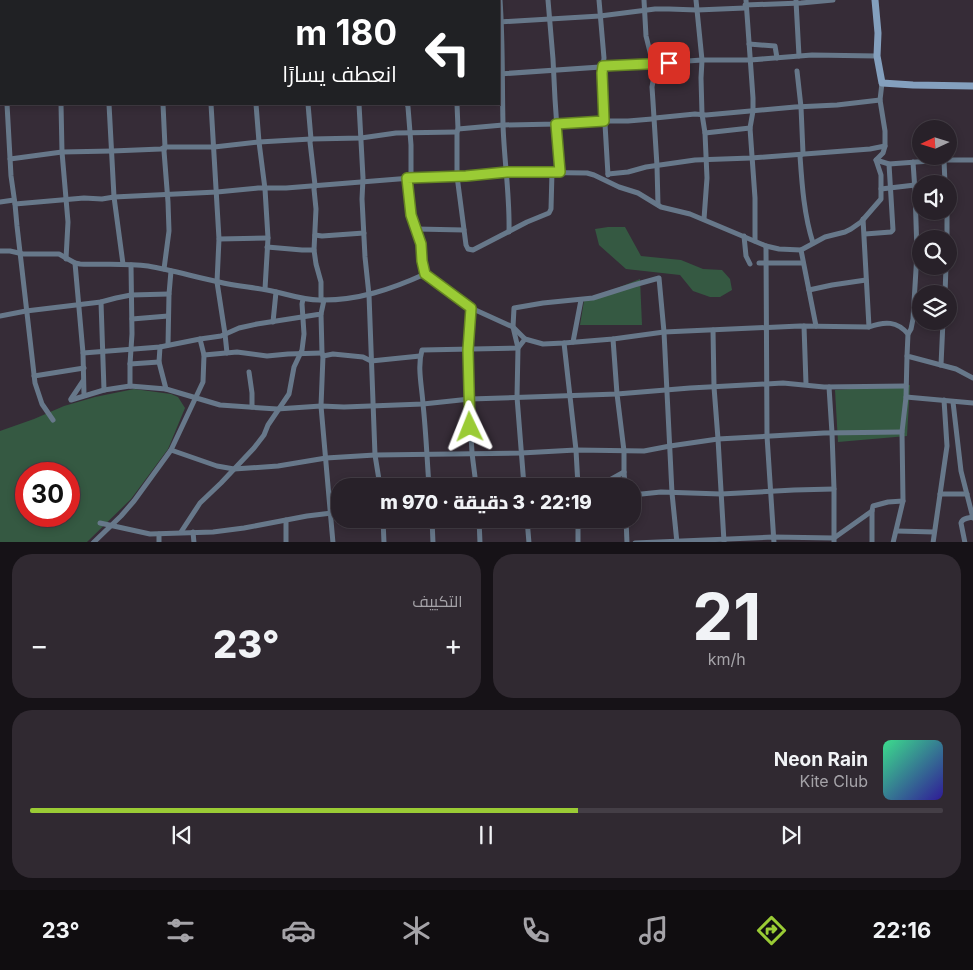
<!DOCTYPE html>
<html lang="ar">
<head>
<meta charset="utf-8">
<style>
	body { margin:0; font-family:Inter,Cairo,sans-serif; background:#302931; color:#f1f3f6; direction:rtl; height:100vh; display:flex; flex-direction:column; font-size:19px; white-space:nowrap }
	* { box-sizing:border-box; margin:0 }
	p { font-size:16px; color:#a5a3a8 }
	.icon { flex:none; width:28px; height:28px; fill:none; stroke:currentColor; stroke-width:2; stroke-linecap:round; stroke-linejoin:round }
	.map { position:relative; height:542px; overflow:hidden; direction:ltr }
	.side { display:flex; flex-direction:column; gap:12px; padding:12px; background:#161217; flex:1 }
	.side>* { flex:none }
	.hud { position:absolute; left:0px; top:0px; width:500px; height:105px; box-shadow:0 2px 8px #0003,0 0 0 1px #443e46; direction:rtl; background:#202124; color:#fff; overflow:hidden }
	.needle { width:32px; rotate:266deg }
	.controls { position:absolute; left:912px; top:120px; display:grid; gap:10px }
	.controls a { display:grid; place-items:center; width:45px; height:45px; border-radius:50%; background:#282129; box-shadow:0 2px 8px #0003,0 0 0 1px #443e46; font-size:25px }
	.speed { position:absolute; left:15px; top:462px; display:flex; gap:10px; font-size:25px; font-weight:700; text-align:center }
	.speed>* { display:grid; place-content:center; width:65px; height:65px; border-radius:50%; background:#282129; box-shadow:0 2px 8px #0003,0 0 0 1px #443e46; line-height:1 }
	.speed .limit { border:8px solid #d22; background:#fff; color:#111 }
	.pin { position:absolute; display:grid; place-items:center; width:42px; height:42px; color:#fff; margin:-21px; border-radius:10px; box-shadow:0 2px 8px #0006 }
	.me { position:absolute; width:55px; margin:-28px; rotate:358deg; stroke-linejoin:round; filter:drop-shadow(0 0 4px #0008) }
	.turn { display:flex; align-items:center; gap:18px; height:105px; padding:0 20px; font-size:22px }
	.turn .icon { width:65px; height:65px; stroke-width:2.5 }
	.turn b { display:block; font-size:35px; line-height:42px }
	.big { font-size:38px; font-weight:800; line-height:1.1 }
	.side .tile { flex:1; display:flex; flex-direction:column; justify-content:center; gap:8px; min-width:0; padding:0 18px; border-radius:20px; background:#302931 }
	.side .dial { align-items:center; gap:0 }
	.dial b { font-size:65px; line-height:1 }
	.song { display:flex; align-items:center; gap:15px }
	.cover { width:60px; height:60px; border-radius:8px; background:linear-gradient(135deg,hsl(150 70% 55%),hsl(250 70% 35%)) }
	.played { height:5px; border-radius:2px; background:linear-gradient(90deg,#9acb35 60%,#443e46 60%) }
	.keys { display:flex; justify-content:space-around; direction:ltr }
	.heat { display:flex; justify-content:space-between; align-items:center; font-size:28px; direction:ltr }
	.side .tiles { flex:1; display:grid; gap:12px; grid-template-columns:1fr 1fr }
	.tile:last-child { grid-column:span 2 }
	.trip { position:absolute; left:331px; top:478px; width:310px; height:50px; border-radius:20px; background:#282129; box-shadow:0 2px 8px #0003,0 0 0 1px #443e46; font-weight:800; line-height:50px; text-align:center; direction:rtl }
	.dock { display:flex; height:80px; justify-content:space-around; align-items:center; background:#100d10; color:#a5a3a8 }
	.dock .icon { width:35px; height:35px }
	.dock .on { color:#9acb35 }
	.dock b { font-size:22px; color:#f1f3f6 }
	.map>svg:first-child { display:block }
	.green { fill:#355942; fill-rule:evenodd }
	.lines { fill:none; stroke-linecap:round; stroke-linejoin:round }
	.street { stroke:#67788a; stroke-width:5 }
	.secondary { stroke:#84a0be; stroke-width:7 }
	.route-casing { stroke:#648422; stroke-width:12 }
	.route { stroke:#9acb35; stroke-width:9 }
</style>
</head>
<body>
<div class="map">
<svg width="973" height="543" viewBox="0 0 973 543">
	<rect width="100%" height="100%" fill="#362c37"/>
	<g class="green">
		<path d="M608 227H625L641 256 681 260 703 269 722 270 730 279 732 290 720 297H710L693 291 680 275 626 269 599 245 595 229Z"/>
		<path d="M640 279 642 325H580L584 301Z"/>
		<path d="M910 385 907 436 838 442 835 390Z"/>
		<path d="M134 389 171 394 178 397 185 408 168 449 131 499 87 542H0V431L34 419 64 406 95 397ZM26 474H69V516H26Z"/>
	</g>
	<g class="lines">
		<g class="street">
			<path d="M56 0V1"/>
			<path d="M154 0 155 1"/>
			<path d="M204 0 205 1"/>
			<path d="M253 0V1"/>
			<path d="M302 0V1"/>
			<path d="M351 0V1"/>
			<path d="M399 0V1"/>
			<path d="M450 0V1"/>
			<path d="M500 0C503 41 502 82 503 124 504 160 510 196 509 232"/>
			<path d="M548 0 553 59 555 99 560 172"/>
			<path d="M599 0 604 58 602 73 608 175"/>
			<path d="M644 0 646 36 653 64 654 76 652 87 653 102 657 166 658 205"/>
			<path d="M696 0 702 60 701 78 702 114 705 133 707 178 704 219"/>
			<path d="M746 0 753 98V111L750 128 755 198V241"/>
			<path d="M100 1 119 0"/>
			<path d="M796 1 799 56"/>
			<path d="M745 5 801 3 833 0"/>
			<path d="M0 7 1 3"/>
			<path d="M0 13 1 30"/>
			<path d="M499 22 600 16 655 9H669L697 10 745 8"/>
			<path d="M749 44 775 46 777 58"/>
			<path d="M0 53H1"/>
			<path d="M797 71 801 107 803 153 800 156C802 185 804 215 813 243"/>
			<path d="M499 74 702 60H750L812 55 877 56"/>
			<path d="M0 99H1"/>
			<path d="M7 104 11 176 15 204 17 226 35 383 42 404 53 420"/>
			<path d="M61 104 62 152 68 222 66 259"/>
			<path d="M109 104 114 197 123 264"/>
			<path d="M163 104 165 147 164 151 168 202 169 231 164 269"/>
			<path d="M211 104 219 239 217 282 225 334 227 353"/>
			<path d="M256 104 259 142 265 189 268 238 265 289"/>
			<path d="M308 104 311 139 310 142 315 185 314 189 316 209 314 250 316 264 321 282V300"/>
			<path d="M359 104 363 178 362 199 365 257 369 295 375 455 380 486"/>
			<path d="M407 104 408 107 411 145V178"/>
			<path d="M457 104 458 129 457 132V176L466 245 468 249 473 250 527 222 549 213 551 209 552 172"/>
			<path d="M458 129 503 125 557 124 604 121H628L652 119 655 118 695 114 706 115 795 107 837 105 880 100"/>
			<path d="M705 133 750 128"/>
			<path d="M10 159 62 152 112 151 161 149 165 147H214L259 142 311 139 361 138 396 133 457 132"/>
			<path d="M876 160 889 164 944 160H973"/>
			<path d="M944 160 945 184"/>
			<path d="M608 174 628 172 646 167 695 160 751 158 870 149 885 146"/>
			<path d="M407 178 411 215 421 244 422 261 425 274 471 308 513 327 525 339 543 344 564 343 613 339 664 332 800 326 869 327C885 321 897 321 908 334L907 356 956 369 973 378"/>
			<path d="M881 189 915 185"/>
			<path d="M0 202 14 200"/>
			<path d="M15 204 84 198 102 199 114 197 217 192 258 188H286L411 178 466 176 507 172 587 173 594 175 619 187 638 193 661 207 690 214 766 246 779 249 801 250 825 237 845 232 851 229 861 222 881 199V175L876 160 883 153 885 146V131L880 100 882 83"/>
			<path d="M947 211V239"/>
			<path d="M863 219 869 327"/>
			<path d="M416 229 464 230"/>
			<path d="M865 234 891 232 893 230 889 164"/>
			<path d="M315 235 322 236 364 233"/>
			<path d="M744 236 746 256 750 264"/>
			<path d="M219 239 268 238"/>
			<path d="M766 246 767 436 774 543"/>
			<path d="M267 247 302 250H314"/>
			<path d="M801 250 816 326"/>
			<path d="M0 251H10L23 254H59L75 263 80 264C103 265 126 263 148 266 172 270 195 277 219 282 235 286 251 287 267 290 285 293 301 300 319 300 357 301 392 289 425 274"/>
			<path d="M75 263 83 353 84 395"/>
			<path d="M759 263H803"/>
			<path d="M809 290 832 285 866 280"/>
			<path d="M945 294 946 266"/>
			<path d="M101 302 104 390"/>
			<path d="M471 308C468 356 468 404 472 452 473 463 475 475 476 486"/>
			<path d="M321 314 322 353 323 356 321 406 333 543"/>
			<path d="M0 316 26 311 101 302 116 298 131 295 169 294"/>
			<path d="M132 319 168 316"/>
			<path d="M273 322 276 292"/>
			<path d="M804 326 806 384"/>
			<path d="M713 330 714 387 718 439 724 542"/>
			<path d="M908 334 911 329 913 319 917 253 915 191 913 162"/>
			<path d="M613 339 617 394 624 451V472L625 486"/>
			<path d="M573 342 581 300"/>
			<path d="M564 343 576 450 578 486"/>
			<path d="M168 345 169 294 171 271"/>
			<path d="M160 347 159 362 166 389"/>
			<path d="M83 353 160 347 200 339 221 336 239 328 257 324 321 314 324 300"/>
			<path d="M204 355 237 352 267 356 288 354 322 353"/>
			<path d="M323 356 333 354 363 357 371 361 420 356"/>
			<path d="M130 364 159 362"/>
			<path d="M941 365 943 321"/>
			<path d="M249 372 252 393V407"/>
			<path d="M34 376 84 368"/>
			<path d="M130 386V364L132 334 131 265"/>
			<path d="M829 387 832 433 834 489V543"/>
			<path d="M906 397C928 399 950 401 973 403"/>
			<path d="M71 399 83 381"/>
			<path d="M71 400 104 390 130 386 166 389 220 405 277 409 321 406 344 407 423 404 470 399 617 394 690 388 783 383 824 387 906 386"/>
			<path d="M953 402 961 471 973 518"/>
			<path d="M171 450 217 466 234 469 278 466 326 458 375 455 521 453 576 450 644 451 670 446 718 439 824 433 902 432"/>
			<path d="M429 486C427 459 426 432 423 404 422 387 417 367 422 350L518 348 525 339"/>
			<path d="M524 486 517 397 518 348 513 327 514 308 543 303 593 298 634 285 659 278 664 332 672 493 677 543"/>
			<path d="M599 486 624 472"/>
			<path d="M940 494H967"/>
			<path d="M632 495 661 492 721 494 794 490 834 489"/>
			<path d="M872 511V543"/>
			<path d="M383 519 384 543"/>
			<path d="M432 519 433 543"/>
			<path d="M479 519 480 543"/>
			<path d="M527 519 529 543"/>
			<path d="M626 519 627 543"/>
			<path d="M100 523 150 534 213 532 244 528 307 516 340 512"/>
			<path d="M897 531 934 532"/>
			<path d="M181 532 200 503 221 483 254 448 264 435 268 425 289 394 294 367 302 350 304 334 302 304 303 299"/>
			<path d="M193 532 194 543"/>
			<path d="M159 534V543"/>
			<path d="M93 543 121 516 134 501 171 450 203 382 204 355 200 339"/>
			<path d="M286 543V520"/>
			<path d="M578 543V519"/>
			<path d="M635 543 773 537 834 538 872 511 873 506 888 502 903 501"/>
			<path d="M893 543 903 501 902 432 906 397 907 356"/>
			<path d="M933 543 947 446 944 400"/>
			<path d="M965 543 961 523C962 518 968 518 973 517"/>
		</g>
		<path class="secondary" d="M875 0 878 33 877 56 882 83 913 85 973 86"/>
	</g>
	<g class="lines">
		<defs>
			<path id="route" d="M470 427 468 350 471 308 425 274 422 261 421 244 411 215 407 178 466 176 507 172H560L556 124 604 121 602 73 603 66 669 63"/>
		</defs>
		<use href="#route" class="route-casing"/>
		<use href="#route" class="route"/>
	</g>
</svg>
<div class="controls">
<a><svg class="needle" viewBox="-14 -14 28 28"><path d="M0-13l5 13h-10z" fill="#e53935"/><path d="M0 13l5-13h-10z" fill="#a5a3a8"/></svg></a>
<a><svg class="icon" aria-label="sound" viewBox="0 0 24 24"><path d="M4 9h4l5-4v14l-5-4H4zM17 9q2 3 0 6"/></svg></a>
<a><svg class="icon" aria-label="search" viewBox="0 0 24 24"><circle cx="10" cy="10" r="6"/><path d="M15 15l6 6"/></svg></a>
<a><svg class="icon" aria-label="layers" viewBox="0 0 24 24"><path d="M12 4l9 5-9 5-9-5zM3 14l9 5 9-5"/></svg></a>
</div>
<div class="speed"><div class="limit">30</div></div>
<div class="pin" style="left:669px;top:63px;background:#d93025"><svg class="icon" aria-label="arrive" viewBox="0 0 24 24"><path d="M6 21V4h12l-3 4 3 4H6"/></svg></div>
<svg class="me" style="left:470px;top:427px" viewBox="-20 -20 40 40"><path d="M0-17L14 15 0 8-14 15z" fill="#9acb35" stroke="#fff" stroke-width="4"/></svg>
<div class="trip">22:19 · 3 دقيقة · 970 m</div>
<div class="hud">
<div class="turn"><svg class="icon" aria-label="left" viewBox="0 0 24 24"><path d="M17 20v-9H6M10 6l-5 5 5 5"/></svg><div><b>180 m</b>انعطف يسارًا</div></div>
</div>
</div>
<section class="side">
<div class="tiles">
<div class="tile dial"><b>21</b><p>km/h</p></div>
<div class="tile"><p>التكييف</p>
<div class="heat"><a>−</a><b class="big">23°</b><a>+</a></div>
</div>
<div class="tile">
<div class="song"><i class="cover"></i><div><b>Neon Rain</b><p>Kite Club</p></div></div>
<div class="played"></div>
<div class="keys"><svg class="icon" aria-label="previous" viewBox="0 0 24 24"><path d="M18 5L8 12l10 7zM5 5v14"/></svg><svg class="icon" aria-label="pause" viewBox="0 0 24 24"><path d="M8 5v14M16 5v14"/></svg><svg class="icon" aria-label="next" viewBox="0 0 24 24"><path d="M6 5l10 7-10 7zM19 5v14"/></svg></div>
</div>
</div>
</section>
<nav class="dock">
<b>22:16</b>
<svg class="icon on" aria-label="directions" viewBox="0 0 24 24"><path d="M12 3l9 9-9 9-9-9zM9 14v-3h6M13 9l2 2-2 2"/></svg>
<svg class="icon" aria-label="music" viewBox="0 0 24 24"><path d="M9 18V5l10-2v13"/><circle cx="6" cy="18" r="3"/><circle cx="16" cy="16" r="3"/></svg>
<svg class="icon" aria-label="phone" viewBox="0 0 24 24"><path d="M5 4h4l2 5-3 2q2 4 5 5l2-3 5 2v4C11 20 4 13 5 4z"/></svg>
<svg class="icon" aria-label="climate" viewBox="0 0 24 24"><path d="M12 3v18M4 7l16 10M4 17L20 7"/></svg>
<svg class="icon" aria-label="car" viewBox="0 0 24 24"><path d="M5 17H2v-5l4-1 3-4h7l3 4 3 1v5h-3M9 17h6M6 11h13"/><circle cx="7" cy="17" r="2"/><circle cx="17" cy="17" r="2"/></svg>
<svg class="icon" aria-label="filters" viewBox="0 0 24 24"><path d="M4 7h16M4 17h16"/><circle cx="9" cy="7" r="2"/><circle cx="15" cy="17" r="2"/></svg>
<b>23°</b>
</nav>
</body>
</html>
